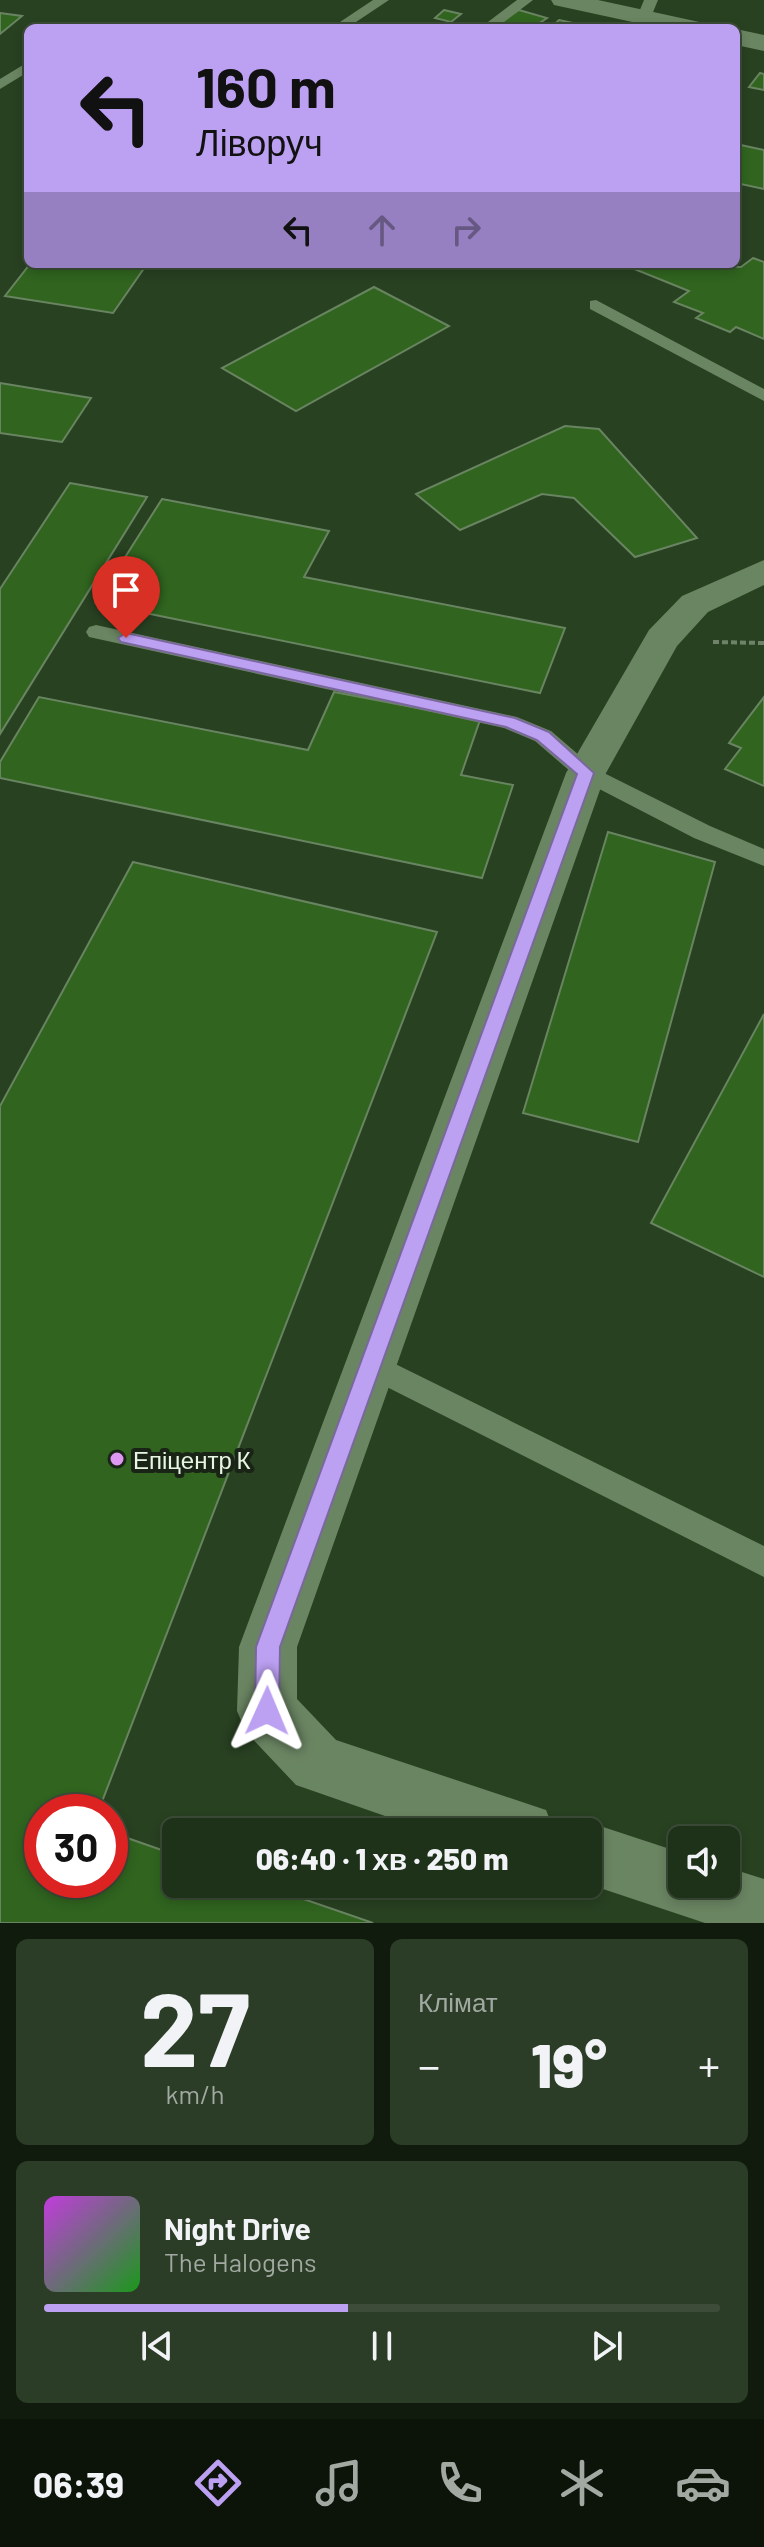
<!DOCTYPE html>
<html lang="uk">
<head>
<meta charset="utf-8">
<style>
	body { margin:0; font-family:Barlow,sans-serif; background:#2b3d26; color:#f1f3f6; height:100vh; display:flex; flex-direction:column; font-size:30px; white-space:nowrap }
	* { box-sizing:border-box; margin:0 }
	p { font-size:26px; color:#a1a9a2 }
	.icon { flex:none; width:44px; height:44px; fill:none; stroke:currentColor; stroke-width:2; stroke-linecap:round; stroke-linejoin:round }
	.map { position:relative; height:1923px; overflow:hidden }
	.drawer { display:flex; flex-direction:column; gap:16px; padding:16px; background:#101b0e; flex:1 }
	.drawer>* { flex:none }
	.hud { position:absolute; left:24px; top:24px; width:716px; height:244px; border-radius:12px; box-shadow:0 4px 12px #0003,0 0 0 2px #3c4c38; background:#bca0f2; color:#111; overflow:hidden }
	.controls { position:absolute; left:668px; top:1826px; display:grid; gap:16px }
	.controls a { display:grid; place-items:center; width:72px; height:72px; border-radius:12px; background:#1e3119; box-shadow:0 4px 12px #0003,0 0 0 2px #3c4c38; font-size:40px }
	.speed { position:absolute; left:24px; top:1794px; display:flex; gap:16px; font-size:40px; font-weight:700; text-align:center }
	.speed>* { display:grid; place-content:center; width:104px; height:104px; border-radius:50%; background:#1e3119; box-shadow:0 4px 12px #0003,0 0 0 2px #3c4c38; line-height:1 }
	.speed .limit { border:12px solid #d22; background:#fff; color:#111 }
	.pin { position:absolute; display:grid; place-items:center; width:68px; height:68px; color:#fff; margin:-82px -34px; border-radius:50% 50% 50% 0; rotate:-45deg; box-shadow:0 0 8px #0007 }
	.pin .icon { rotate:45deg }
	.me { position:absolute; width:88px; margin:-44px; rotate:1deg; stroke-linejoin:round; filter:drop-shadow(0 0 6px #0008) }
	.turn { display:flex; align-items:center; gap:28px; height:168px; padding:0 40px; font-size:36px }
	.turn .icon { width:104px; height:104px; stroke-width:2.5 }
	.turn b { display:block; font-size:56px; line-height:68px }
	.lanes { display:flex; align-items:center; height:76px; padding:0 40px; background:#0003; justify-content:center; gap:40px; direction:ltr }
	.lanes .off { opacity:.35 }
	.big { font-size:60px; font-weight:800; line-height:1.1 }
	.drawer .tile { flex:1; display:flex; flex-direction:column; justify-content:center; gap:12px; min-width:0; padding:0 28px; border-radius:12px; background:#2b3d26 }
	.drawer .dial { align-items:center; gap:0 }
	.dial b { font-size:104px; line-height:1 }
	.song { display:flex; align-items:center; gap:24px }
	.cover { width:96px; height:96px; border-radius:12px; background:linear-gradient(135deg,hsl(290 70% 55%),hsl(120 70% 35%)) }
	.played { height:8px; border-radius:4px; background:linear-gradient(90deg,#bca0f2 45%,#3c4c38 45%) }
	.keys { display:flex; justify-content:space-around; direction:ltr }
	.heat { display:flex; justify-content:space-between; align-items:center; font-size:44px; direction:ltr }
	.drawer .tiles { flex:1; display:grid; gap:16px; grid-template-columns:1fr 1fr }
	.tile:last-child { grid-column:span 2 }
	.trip { position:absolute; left:162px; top:1818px; width:440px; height:80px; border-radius:12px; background:#1e3119; box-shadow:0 4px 12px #0003,0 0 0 2px #3c4c38; font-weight:800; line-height:80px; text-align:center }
	.dock { display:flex; height:128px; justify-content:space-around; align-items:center; background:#0c140a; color:#a1a9a2 }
	.dock .icon { width:56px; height:56px }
	.dock .selected { color:#bca0f2 }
	.dock b { font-size:36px; color:#f1f3f6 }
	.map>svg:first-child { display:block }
	.building { fill:#30641f; stroke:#698461; stroke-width:2 }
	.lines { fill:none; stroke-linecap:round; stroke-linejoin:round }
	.path { stroke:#6e8367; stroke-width:4; stroke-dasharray:6 3; stroke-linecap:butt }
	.lane { fill:#6a8562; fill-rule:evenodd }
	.street { fill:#6a8562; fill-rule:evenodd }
	.secondary { fill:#6a8562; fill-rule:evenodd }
	.route { fill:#bca0f2; stroke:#7a689d; stroke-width:2 }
	.poi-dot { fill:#df98f2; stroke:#192416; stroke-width:3 }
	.labels { text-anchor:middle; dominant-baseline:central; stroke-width:8; stroke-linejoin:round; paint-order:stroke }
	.near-poi-label { font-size:24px; fill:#e7f6e2; stroke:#192416; text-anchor:start }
</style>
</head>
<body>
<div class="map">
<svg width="764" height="1923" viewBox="0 0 764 1923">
	<rect width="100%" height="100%" fill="#284121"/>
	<g class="building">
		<path d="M444 10 461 14 451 22 435 18Z"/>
		<path d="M519 10 547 18 532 28H491Z"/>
		<path d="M0 13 22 16 0 34Z"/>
		<path d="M559 20 596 28H550Z"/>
		<path d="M760 73 764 74V90L749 87Z"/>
		<path d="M736 144 764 150V189L736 183Z"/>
		<path d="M753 258 764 262V339L736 327 730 332 696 318 703 313 674 302 689 291 622 264 741 267Z"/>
		<path d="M30 264H147L113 313 5 296Z"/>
		<path d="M374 287 449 326 296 411 222 368Z"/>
		<path d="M0 383 91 398 62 442 0 433Z"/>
		<path d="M565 426 599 429 697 538 635 557 574 498 542 494 460 530 416 494Z"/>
		<path d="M70 483 147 497 0 734V589Z"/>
		<path d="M162 499 329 531 304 577 565 628 540 693 96 603Z"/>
		<path d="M334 692 480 720 461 775 513 785 482 878 0 778V762L39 697 308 750Z"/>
		<path d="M764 697V786L725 769 741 748 729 743Z"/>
		<path d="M608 832 715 862 638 1142 523 1113Z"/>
		<path d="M133 862 437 932 98 1812H42V1880H110V1832L176 1855V1884H260L373 1923H0V1106Z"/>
		<path d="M764 1014V1277L651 1223Z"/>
	</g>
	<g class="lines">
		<path class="path" d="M713 642 764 643"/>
		<g class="lane">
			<path d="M373 0H389L347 28H331Z"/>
			<path d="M517 0H533L496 28H480Z"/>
			<path d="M644 0H658L651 17 644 21 637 17Z"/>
			<path d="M28 62V72L0 89V79Z"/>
			<path d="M596 300 764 389V401L590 309V301Z"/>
			<path d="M96 625 517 717 551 731 594 768 710 826 764 849V866L694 838 578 778 535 741 504 728 89 637 86 632 89 627Z"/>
			<path d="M371 1352 764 1546V1577L361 1374 357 1365 361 1356Z"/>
		</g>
		<g class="street">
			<path d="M764 560V585L708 612 677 646 606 773 297 1647V1699L336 1740 546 1810 555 1832H431L296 1785 246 1732 237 1711 239 1647 566 773 649 630 682 596Z"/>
			<path d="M588 1822 682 1853V1884H726V1867L764 1879V1923H705L588 1884V1832H566Z"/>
		</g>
		<g class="secondary">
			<path d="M551 0H598L704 23 708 28H660L554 5Z"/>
			<path d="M736 29 764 35V51L736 45Z"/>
		</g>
	</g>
	<path class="route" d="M126 633 515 718 549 732 594 773 280 1647 279 1711 276 1720 267 1723 258 1720 255 1711 256 1647 577 774 537 740 506 727 121 642 118 638Z"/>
	<circle class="poi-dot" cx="117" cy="1459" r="8"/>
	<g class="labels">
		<g class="near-poi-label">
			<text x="133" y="1459">Епіцентр К</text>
		</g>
	</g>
</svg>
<div class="controls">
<a><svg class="icon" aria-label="sound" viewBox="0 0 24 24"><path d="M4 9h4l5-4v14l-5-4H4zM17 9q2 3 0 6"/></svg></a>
</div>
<div class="speed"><div class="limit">30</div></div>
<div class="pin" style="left:126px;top:638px;background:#d93025"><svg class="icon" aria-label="arrive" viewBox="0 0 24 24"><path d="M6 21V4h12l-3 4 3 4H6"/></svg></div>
<svg class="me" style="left:267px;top:1711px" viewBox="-20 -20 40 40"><path d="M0-17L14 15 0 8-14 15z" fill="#bca0f2" stroke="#fff" stroke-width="4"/></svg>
<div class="trip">06:40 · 1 хв · 250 m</div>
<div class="hud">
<div class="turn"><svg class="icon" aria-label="left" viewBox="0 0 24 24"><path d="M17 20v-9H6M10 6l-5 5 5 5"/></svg><div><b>160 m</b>Ліворуч</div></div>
<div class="lanes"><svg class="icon" aria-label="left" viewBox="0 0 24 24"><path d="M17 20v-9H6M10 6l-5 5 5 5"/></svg><svg class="icon off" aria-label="ahead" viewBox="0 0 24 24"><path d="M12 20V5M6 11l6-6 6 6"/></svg><svg class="icon off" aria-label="right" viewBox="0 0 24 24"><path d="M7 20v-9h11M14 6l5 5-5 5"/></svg></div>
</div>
</div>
<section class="drawer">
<div class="tiles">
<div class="tile dial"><b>27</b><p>km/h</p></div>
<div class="tile"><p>Клімат</p>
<div class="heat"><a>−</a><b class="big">19°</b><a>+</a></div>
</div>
<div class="tile">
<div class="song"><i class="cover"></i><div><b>Night Drive</b><p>The Halogens</p></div></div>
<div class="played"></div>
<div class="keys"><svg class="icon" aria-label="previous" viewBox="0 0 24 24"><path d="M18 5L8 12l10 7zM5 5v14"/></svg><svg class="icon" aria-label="pause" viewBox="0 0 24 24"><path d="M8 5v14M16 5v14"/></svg><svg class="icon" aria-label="next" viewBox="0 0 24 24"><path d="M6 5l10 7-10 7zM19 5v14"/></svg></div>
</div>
</div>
</section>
<nav class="dock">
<b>06:39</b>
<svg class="icon selected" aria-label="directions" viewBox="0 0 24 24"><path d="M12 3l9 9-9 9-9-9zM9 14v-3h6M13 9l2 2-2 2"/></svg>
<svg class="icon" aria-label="music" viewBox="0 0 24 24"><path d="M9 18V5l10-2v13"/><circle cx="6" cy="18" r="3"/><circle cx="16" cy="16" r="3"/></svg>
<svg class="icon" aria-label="phone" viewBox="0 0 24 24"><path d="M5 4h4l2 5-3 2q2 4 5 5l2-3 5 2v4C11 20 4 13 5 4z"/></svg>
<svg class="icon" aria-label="climate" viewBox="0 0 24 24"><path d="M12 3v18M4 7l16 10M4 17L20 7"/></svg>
<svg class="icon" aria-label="car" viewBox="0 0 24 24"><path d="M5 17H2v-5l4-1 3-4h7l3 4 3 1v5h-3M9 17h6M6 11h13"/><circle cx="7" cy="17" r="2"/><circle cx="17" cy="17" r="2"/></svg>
</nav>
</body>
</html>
